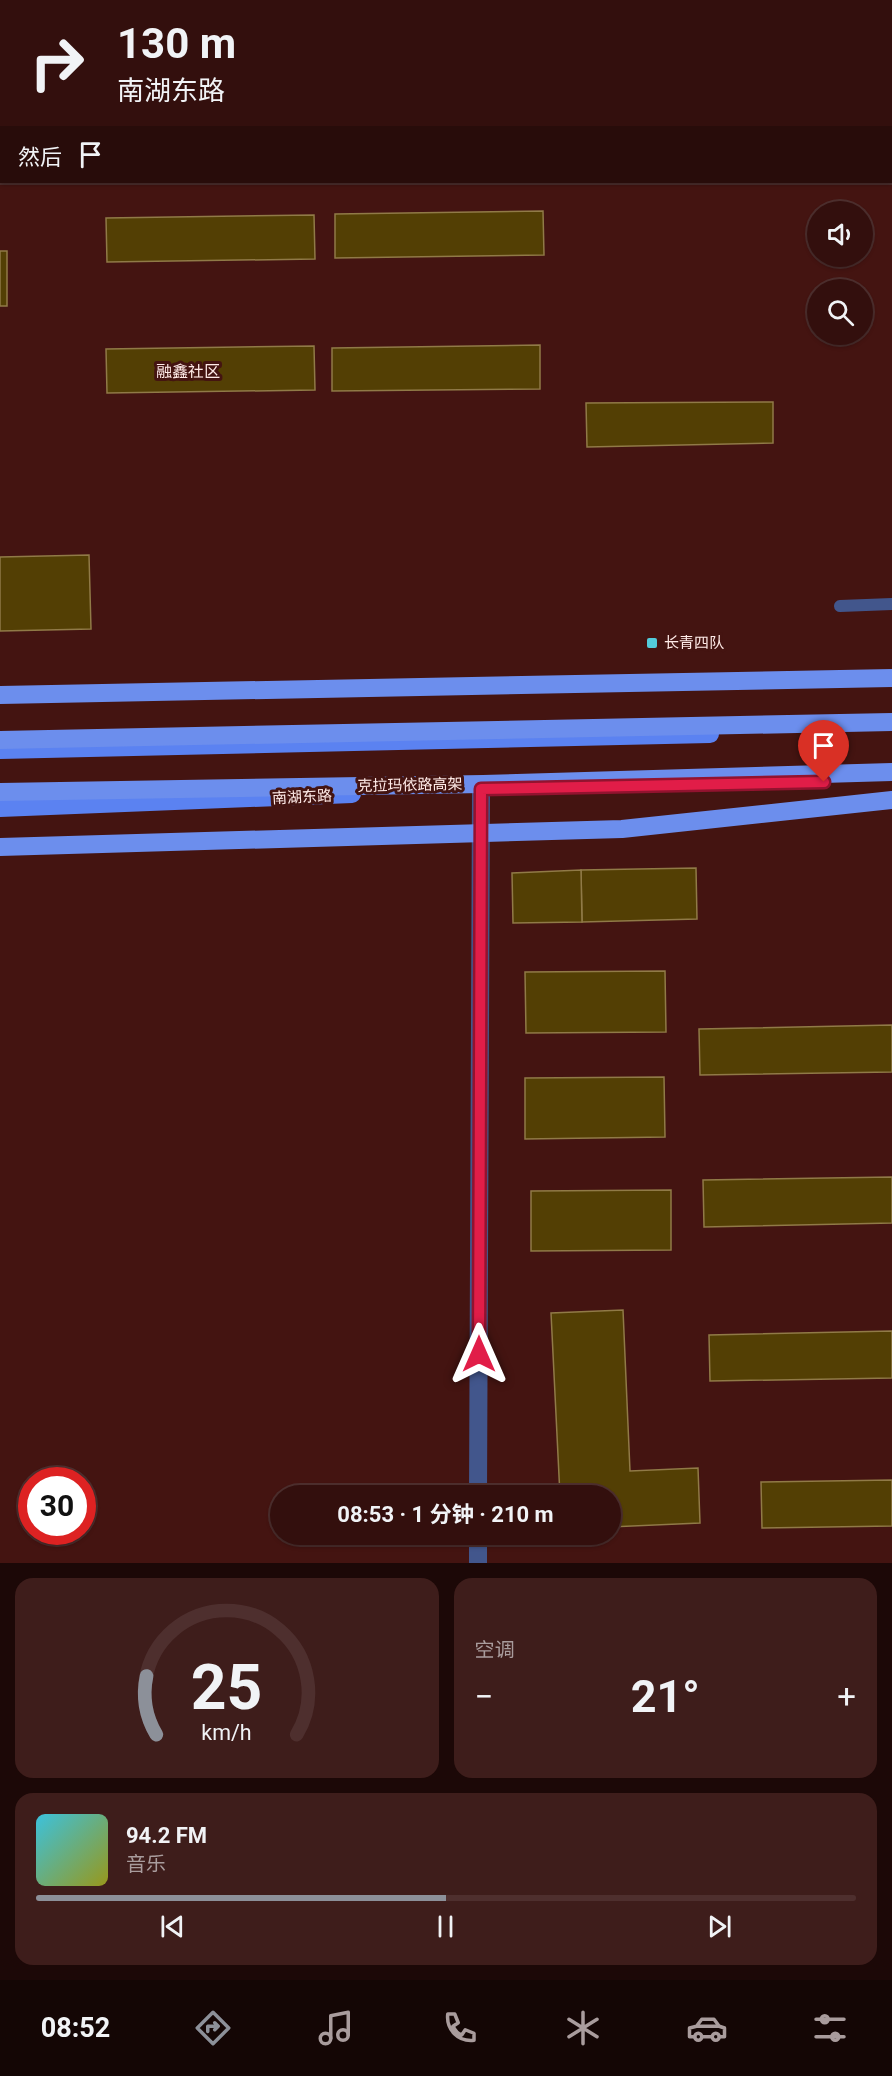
<!DOCTYPE html>
<html lang="zh">
<head>
<meta charset="utf-8">
<style>
	body { margin:0; font-family:Roboto,"Noto Sans SC",sans-serif; background:#3e1d1b; color:#f1f3f6; height:100vh; display:flex; flex-direction:column; font-size:22px; white-space:nowrap }
	* { box-sizing:border-box; margin:0 }
	p { font-size:20px; color:#a99c9d }
	.icon { flex:none; width:33px; height:33px; fill:none; stroke:currentColor; stroke-width:2; stroke-linecap:round; stroke-linejoin:round }
	.map { position:relative; height:1563px; overflow:hidden }
	.details { display:flex; flex-direction:column; gap:15px; padding:15px; background:#1c0807; flex:1 }
	.details>* { flex:none }
	.banner { position:absolute; left:0px; top:0px; width:892px; height:183px; box-shadow:0 2px 4px #0004,0 0 0 2px #4e2f2e; background:#330f0d; color:#f1f3f6; overflow:hidden }
	.controls { position:absolute; left:807px; top:201px; display:grid; gap:12px }
	.controls a { display:grid; place-items:center; width:66px; height:66px; border-radius:50%; background:#330f0d; box-shadow:0 2px 4px #0004,0 0 0 2px #4e2f2e; font-size:30px }
	.speed { position:absolute; left:18px; top:1467px; display:flex; gap:12px; font-size:30px; font-weight:700; text-align:center }
	.speed>* { display:grid; place-content:center; width:78px; height:78px; border-radius:50%; background:#330f0d; box-shadow:0 2px 4px #0004,0 0 0 2px #4e2f2e; line-height:1 }
	.speed .limit { border:9px solid #d22; background:#fff; color:#111 }
	.pin { position:absolute; display:grid; place-items:center; width:51px; height:51px; color:#fff; margin:-62px -26px; border-radius:50% 50% 50% 0; rotate:-45deg; box-shadow:0 0 6px #0007 }
	.pin .icon { rotate:45deg }
	.me { position:absolute; width:66px; margin:-33px; rotate:0deg; stroke-linejoin:round; filter:drop-shadow(0 0 4px #0008) }
	.turn { display:flex; align-items:center; gap:21px; height:126px; padding:0 18px; font-size:27px }
	.turn .icon { width:78px; height:78px; stroke-width:2.5 }
	.turn b { display:block; font-size:42px; line-height:51px }
	.then { display:flex; align-items:center; height:57px; padding:0 18px; background:#0003; gap:12px; font-size:22px }
	.big { font-size:45px; font-weight:700; line-height:1.1 }
	.details .tile { flex:1; display:flex; flex-direction:column; justify-content:center; gap:9px; min-width:0; padding:0 21px; border-radius:18px; background:#3e1d1b }
	.details .dial { align-items:center; gap:0 }
	.dial svg { height:156px; overflow:visible; fill:none; stroke:#4e2f2e; stroke-width:7; stroke-linecap:round; text-anchor:middle }
	.dial text { fill:#f1f3f6; stroke:none }
	.song { display:flex; align-items:center; gap:18px }
	.cover { width:72px; height:72px; border-radius:9px; background:linear-gradient(135deg,hsl(190 70% 55%),hsl(60 70% 35%)) }
	.played { height:6px; border-radius:3px; background:linear-gradient(90deg,#8c9099 50%,#4e2f2e 50%) }
	.keys { display:flex; justify-content:space-around; direction:ltr }
	.heat { display:flex; justify-content:space-between; align-items:center; font-size:33px; direction:ltr }
	.details .tiles { flex:1; display:grid; gap:15px; grid-template-columns:1fr 1fr }
	.tile:last-child { grid-column:span 2 }
	.trip { position:absolute; left:270px; top:1485px; width:351px; height:60px; border-radius:30px; background:#330f0d; box-shadow:0 2px 4px #0004,0 0 0 2px #4e2f2e; font-weight:700; line-height:60px; text-align:center }
	.tab-bar { display:flex; height:96px; justify-content:space-around; align-items:center; background:#140605; color:#a99c9d }
	.tab-bar .icon { width:42px; height:42px }
	.tab-bar .active { color:#8c9099 }
	.tab-bar b { font-size:27px; color:#f1f3f6 }
	.map>svg:first-child { display:block }
	.building { fill:#533f04; stroke:#907a47; stroke-width:1.5 }
	.lines { fill:none; stroke-linecap:round; stroke-linejoin:round }
	.service { stroke:#42568c; stroke-width:12 }
	.minor { stroke:#42568c; stroke-width:18 }
	.primary { stroke:#5b82f1; stroke-width:18 }
	.trunk { stroke:#6c8eed; stroke-width:18 }
	.route-casing { stroke:#92132f; stroke-width:15 }
	.route { stroke:#e11d48; stroke-width:10 }
	.poi-dot { fill:#53cbda; stroke:#441411; stroke-width:2 }
	.labels { text-anchor:middle; dominant-baseline:central; stroke-width:6; stroke-linejoin:round; paint-order:stroke }
	.poi-label { font-size:15px; fill:#ffebe8; stroke:#441411; text-anchor:start }
	.street-label { font-size:15px; fill:#ffebe8; stroke:#441411 }
	.neighbourhood-label { font-size:16px; fill:#ffebe8; stroke:#441411 }
</style>
</head>
<body>
<div class="map">
<svg width="892" height="1563" viewBox="0 0 892 1563">
	<rect width="100%" height="100%" fill="#441411"/>
	<g class="building">
		<path d="M543 211 544 255 335 258V214Z"/>
		<path d="M314 215 315 259 107 262 106 218Z"/>
		<rect x="0" y="251" width="7" height="55"/>
		<path d="M540 345V389L332 391V348Z"/>
		<path d="M314 346 315 390 107 393 106 349Z"/>
		<path d="M773 402V443L587 447 586 403Z"/>
		<path d="M89 555 91 629 0 631V557Z"/>
		<path d="M696 868 697 919 582 922 581 870Z"/>
		<path d="M581 870 582 922 513 923 512 873Z"/>
		<path d="M665 971 666 1032 526 1033 525 972Z"/>
		<path d="M892 1025V1072L700 1075 699 1029Z"/>
		<path d="M664 1077 665 1137 525 1139V1078Z"/>
		<path d="M892 1177V1223L704 1227 703 1180Z"/>
		<path d="M671 1190V1250L531 1251V1191Z"/>
		<path d="M623 1310 630 1471 698 1468 700 1523 610 1527V1496H560L551 1313Z"/>
		<path d="M892 1331V1378L710 1381 709 1335Z"/>
		<path d="M892 1480V1526L762 1528 761 1482Z"/>
	</g>
	<g class="lines">
		<path class="service" d="M840 606 892 604"/>
		<g class="minor">
			<path d="M68 2 69 0"/>
			<path d="M0 106 2 104"/>
			<path d="M891 141H892"/>
			<path d="M0 167H2"/>
			<path d="M478 1496 481 789"/>
			<path d="M478 1563V1534"/>
		</g>
		<g class="primary">
			<path d="M0 750 710 734"/>
			<path d="M0 808 352 794"/>
		</g>
		<g class="trunk">
			<path d="M0 695 892 678"/>
			<path d="M0 740 892 722"/>
			<path d="M0 792 483 784 892 772"/>
			<path d="M0 847 622 829 892 800"/>
		</g>
	</g>
	<g class="lines">
		<defs>
			<path id="route" d="M479 1354 481 789 824 782"/>
		</defs>
		<use href="#route" class="route-casing"/>
		<use href="#route" class="route"/>
	</g>
	<rect class="poi-dot" x="646" y="637" width="12" height="12" rx="3"/>
	<g class="labels">
		<g class="poi-label">
			<text x="664" y="643">长青四队</text>
		</g>
		<g class="street-label">
			<text transform="translate(410 785) rotate(-1)">克拉玛依路高架</text>
			<text transform="translate(302 797) rotate(-3)">南湖东路</text>
		</g>
		<g class="neighbourhood-label">
			<text x="188" y="371">融鑫社区</text>
		</g>
	</g>
</svg>
<div class="controls">
<a><svg class="icon" aria-label="sound" viewBox="0 0 24 24"><path d="M4 9h4l5-4v14l-5-4H4zM17 9q2 3 0 6"/></svg></a>
<a><svg class="icon" aria-label="search" viewBox="0 0 24 24"><circle cx="10" cy="10" r="6"/><path d="M15 15l6 6"/></svg></a>
</div>
<div class="speed"><div class="limit">30</div></div>
<div class="pin" style="left:824px;top:782px;background:#d93025"><svg class="icon" aria-label="arrive" viewBox="0 0 24 24"><path d="M6 21V4h12l-3 4 3 4H6"/></svg></div>
<svg class="me" style="left:479px;top:1354px" viewBox="-20 -20 40 40"><path d="M0-17L14 15 0 8-14 15z" fill="#e11d48" stroke="#fff" stroke-width="4"/></svg>
<div class="trip">08:53 · 1 分钟 · 210 m</div>
<div class="banner">
<div class="turn"><svg class="icon" aria-label="right" viewBox="0 0 24 24"><path d="M7 20v-9h11M14 6l5 5-5 5"/></svg><div><b>130 m</b>南湖东路</div></div>
<div class="then">然后<svg class="icon" aria-label="arrive" viewBox="0 0 24 24"><path d="M6 21V4h12l-3 4 3 4H6"/></svg></div>
</div>
</div>
<section class="details">
<div class="tiles">
<div class="tile dial"><svg viewBox="0 0 100 80">
<path d="M14 69A42 42 0 1 1 86 69"/>
<path d="M14 69A42 42 0 0 1 9 39" stroke="#8c9099"/>
<text x="50" y="56" font-size="32" font-weight="700">25</text>
<text x="50" y="72" font-size="11">km/h</text>
</svg></div>
<div class="tile"><p>空调</p>
<div class="heat"><a>−</a><b class="big">21°</b><a>+</a></div>
</div>
<div class="tile">
<div class="song"><i class="cover"></i><div><b>94.2 FM</b><p>音乐</p></div></div>
<div class="played"></div>
<div class="keys"><svg class="icon" aria-label="previous" viewBox="0 0 24 24"><path d="M18 5L8 12l10 7zM5 5v14"/></svg><svg class="icon" aria-label="pause" viewBox="0 0 24 24"><path d="M8 5v14M16 5v14"/></svg><svg class="icon" aria-label="next" viewBox="0 0 24 24"><path d="M6 5l10 7-10 7zM19 5v14"/></svg></div>
</div>
</div>
</section>
<nav class="tab-bar">
<b>08:52</b>
<svg class="icon active" aria-label="directions" viewBox="0 0 24 24"><path d="M12 3l9 9-9 9-9-9zM9 14v-3h6M13 9l2 2-2 2"/></svg>
<svg class="icon" aria-label="music" viewBox="0 0 24 24"><path d="M9 18V5l10-2v13"/><circle cx="6" cy="18" r="3"/><circle cx="16" cy="16" r="3"/></svg>
<svg class="icon" aria-label="phone" viewBox="0 0 24 24"><path d="M5 4h4l2 5-3 2q2 4 5 5l2-3 5 2v4C11 20 4 13 5 4z"/></svg>
<svg class="icon" aria-label="climate" viewBox="0 0 24 24"><path d="M12 3v18M4 7l16 10M4 17L20 7"/></svg>
<svg class="icon" aria-label="car" viewBox="0 0 24 24"><path d="M5 17H2v-5l4-1 3-4h7l3 4 3 1v5h-3M9 17h6M6 11h13"/><circle cx="7" cy="17" r="2"/><circle cx="17" cy="17" r="2"/></svg>
<svg class="icon" aria-label="filters" viewBox="0 0 24 24"><path d="M4 7h16M4 17h16"/><circle cx="9" cy="7" r="2"/><circle cx="15" cy="17" r="2"/></svg>
</nav>
</body>
</html>
